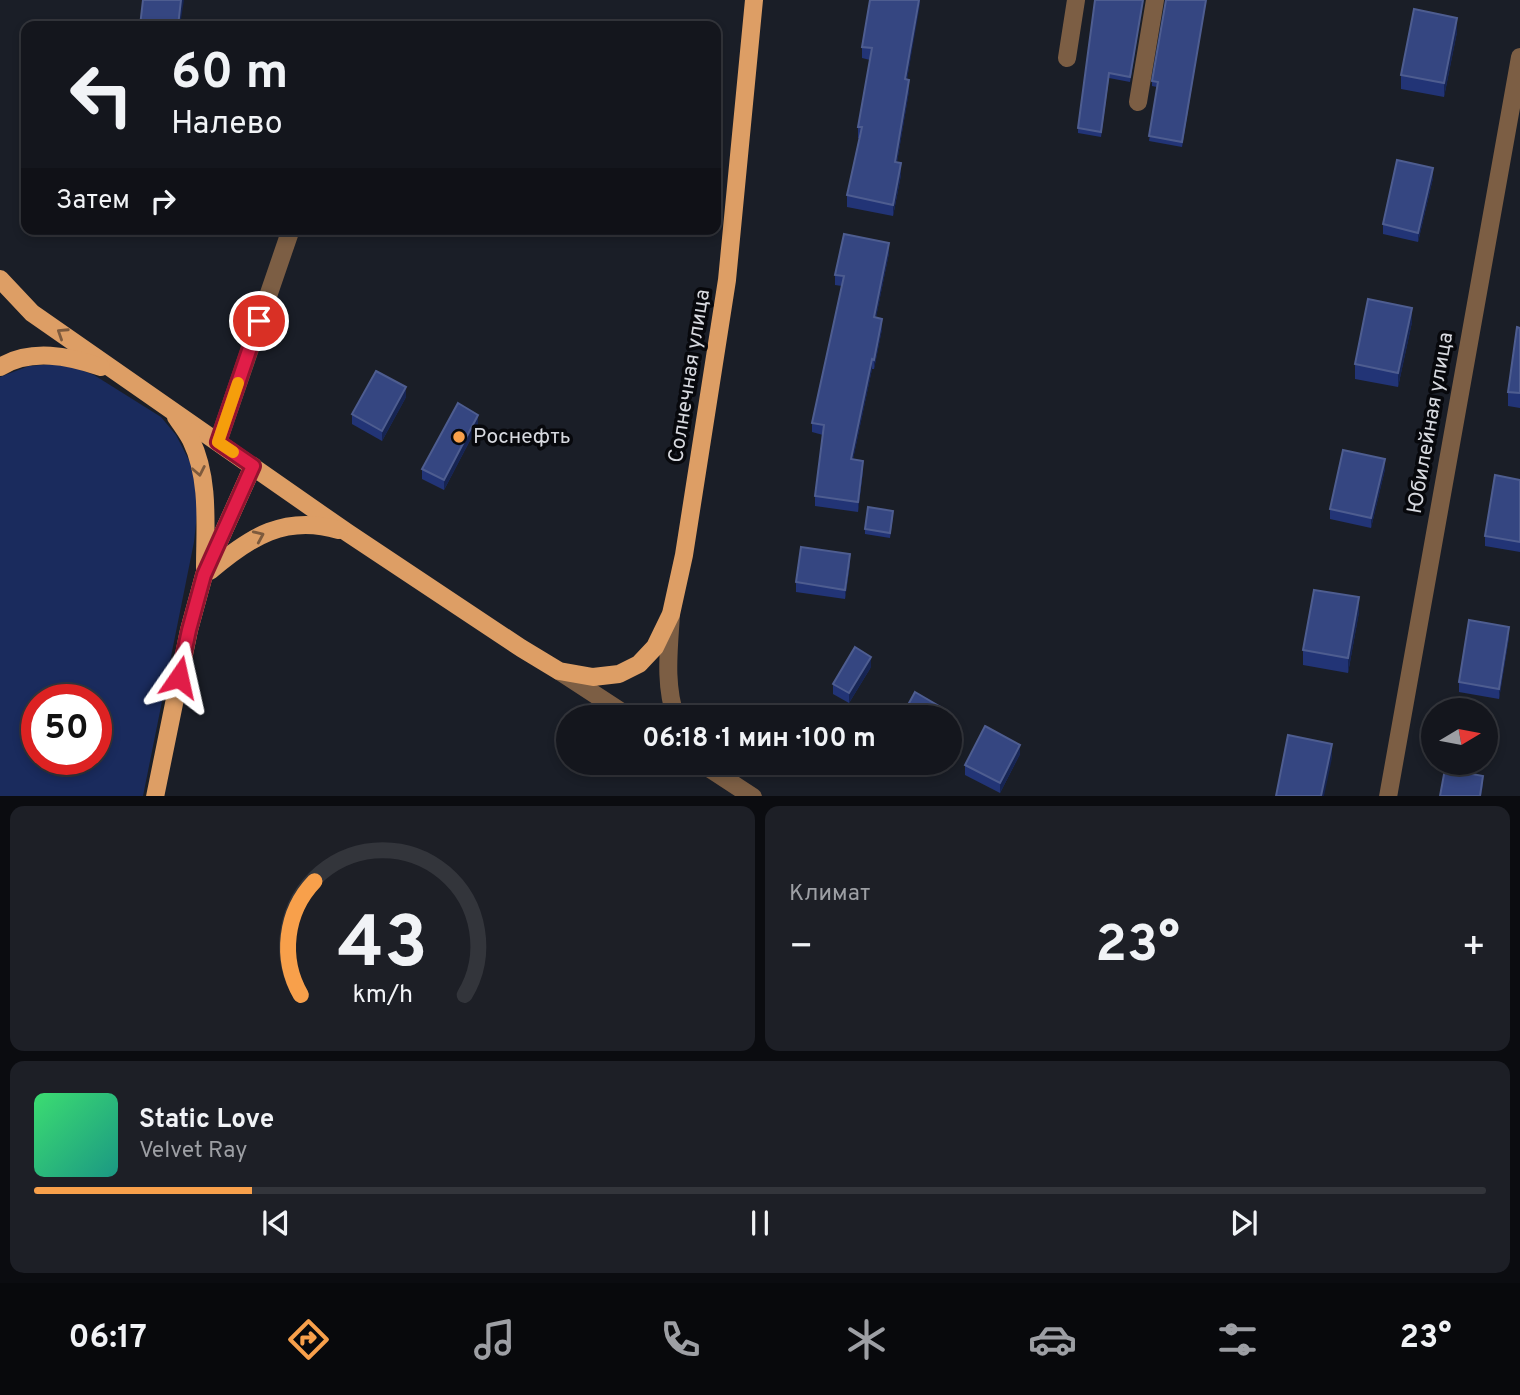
<!DOCTYPE html>
<html lang="ru">
<head>
<meta charset="utf-8">
<style>
	body { margin:0; font-family:Overpass,sans-serif; background:#1d1f26; color:#f1f3f6; height:100vh; display:flex; flex-direction:column; font-size:26px; white-space:nowrap }
	* { box-sizing:border-box; margin:0 }
	p { font-size:23px; color:#9d9fa4 }
	.icon { flex:none; width:38px; height:38px; fill:none; stroke:currentColor; stroke-width:2; stroke-linecap:round; stroke-linejoin:round }
	.map { position:relative; height:796px; overflow:hidden }
	.panel { display:flex; flex-direction:column; gap:10px; padding:10px; background:#0b0c10; flex:1 }
	.panel>* { flex:none }
	.hud { position:absolute; left:21px; top:21px; width:700px; height:214px; border-radius:14px; box-shadow:0 4px 10px #0003,0 0 0 2px #33353b; background:#14161d; color:#f1f3f6; overflow:hidden }
	.needle { width:46px; rotate:80deg }
	.buttons { position:absolute; left:1421px; top:698px; display:grid; gap:14px }
	.buttons a { display:grid; place-items:center; width:77px; height:77px; border-radius:50%; background:#14161d; box-shadow:0 4px 10px #0003,0 0 0 2px #33353b; font-size:35px }
	.speed { position:absolute; left:21px; top:684px; display:flex; gap:14px; font-size:35px; font-weight:700; text-align:center }
	.speed>* { display:grid; place-content:center; width:91px; height:91px; border-radius:50%; background:#14161d; box-shadow:0 4px 10px #0003,0 0 0 2px #33353b; line-height:1 }
	.speed .limit { border:10px solid #d22; background:#fff; color:#111 }
	.pin { position:absolute; display:grid; place-items:center; width:60px; height:60px; color:#fff; margin:-30px; border:4px solid #fff; border-radius:50%; box-shadow:0 2px 7px #0007 }
	.me { position:absolute; width:77px; margin:-38px; rotate:11deg; stroke-linejoin:round; filter:drop-shadow(0 0 5px #0008) }
	.turn { display:flex; align-items:center; gap:24px; height:147px; padding:0 35px; font-size:32px }
	.turn .icon { width:91px; height:91px; stroke-width:2.5 }
	.turn b { display:block; font-size:49px; line-height:60px }
	.then { display:flex; align-items:center; height:66px; padding:0 35px; background:#0003; gap:14px; font-size:26px }
	.big { font-size:52px; font-weight:700; line-height:1.1 }
	.panel .widget { flex:1; display:flex; flex-direction:column; justify-content:center; gap:10px; min-width:0; padding:0 24px; border-radius:14px; background:#1d1f26 }
	.panel .dial { align-items:center; gap:0 }
	.dial svg { height:182px; overflow:visible; fill:none; stroke:#33353b; stroke-width:7; stroke-linecap:round; text-anchor:middle }
	.dial text { fill:#f1f3f6; stroke:none }
	.song { display:flex; align-items:center; gap:21px }
	.cover { width:84px; height:84px; border-radius:10px; background:linear-gradient(135deg,hsl(140 70% 55%),hsl(170 70% 35%)) }
	.played { height:7px; border-radius:4px; background:linear-gradient(90deg,#f8a04b 15%,#33353b 15%) }
	.keys { display:flex; justify-content:space-around; direction:ltr }
	.heat { display:flex; justify-content:space-between; align-items:center; font-size:38px; direction:ltr }
	.panel .tiles { flex:1; display:grid; gap:10px; grid-template-columns:1fr 1fr }
	.widget:last-child { grid-column:span 2 }
	.trip { position:absolute; left:556px; top:705px; width:406px; height:70px; border-radius:35px; background:#14161d; box-shadow:0 4px 10px #0003,0 0 0 2px #33353b; font-weight:700; line-height:70px; text-align:center }
	.tab-bar { display:flex; height:112px; justify-content:space-around; align-items:center; background:#08090c; color:#9d9fa4 }
	.tab-bar .icon { width:49px; height:49px }
	.tab-bar .selected { color:#f8a04b }
	.tab-bar b { font-size:32px; color:#f1f3f6 }
	.map>svg:first-child { display:block }
	.green { fill:#1a2b5d; fill-rule:evenodd }
	.lines { fill:none; stroke-linecap:round; stroke-linejoin:round }
	.minor { stroke:#7c5e44; stroke-width:18 }
	.major { stroke:#dd9e65; stroke-width:18 }
	.wall { fill:#223476 }
	.shaded-wall { fill:#162452 }
	.building { fill:#354681; stroke:#4e5d90; stroke-width:2 }
	.oneway { stroke:#7d5a3d }
	.route-casing { stroke:#92132f; stroke-width:18 }
	.route { stroke:#e11d48; stroke-width:12 }
	.slow { stroke:#f59e0b; stroke-width:12 }
	.poi-dot { fill:#f8a04b; stroke:#07080c; stroke-width:2.5 }
	.labels { text-anchor:middle; dominant-baseline:central; stroke-width:7; stroke-linejoin:round; paint-order:stroke }
	.street-label { font-size:21px; fill:#d7d9df; stroke:#07080c }
	.poi-label { font-size:21px; fill:#d7d9df; stroke:#07080c; text-anchor:start }
</style>
</head>
<body>
<div class="map">
<svg width="1520" height="797" viewBox="0 0 1520 797">
	<rect width="100%" height="100%" fill="#1a1e27"/>
	<path class="green" d="M53 364 79 369 94 375 161 417 176 435 193 468 198 506 194 542 143 796 0 797V377L29 366ZM37 700H96V760H37Z"/>
	<g class="lines">
		<g class="minor">
			<path d="M1067 58 1076 0"/>
			<path d="M1138 102 1155 0"/>
			<path d="M218 442 291 229"/>
			<path d="M671 614C669 649 664 684 676 718"/>
			<path d="M559 671 631 718"/>
			<path d="M701 763 753 797"/>
			<path d="M1388 797 1520 57"/>
		</g>
		<g class="major">
			<path d="M0 279 32 313 348 533 521 648 559 671 593 677 619 674 639 664 655 647 671 614 684 555 727 280 754 0"/>
			<path d="M0 367C31 348 69 356 101 367"/>
			<path d="M176 417C181 424 187 432 191 440 210 479 205 527 205 568"/>
			<path d="M210 571C250 537 285 514 339 530"/>
			<path d="M155 797 189 630 204 575 253 466"/>
		</g>
	</g>
	<g class="wall">
		<path d="M920 0 907 79 909 91 897 162 901 175 893 216 847 207V195L859 138H858V127L870 60 862 58V47Z"/>
		<path d="M1143 0 1130 82 1109 78 1101 137 1078 133V128Z"/>
		<path d="M1206 0 1182 147 1149 141 1157 87 1152 86V81Z"/>
		<path d="M1457 32 1444 97 1401 89V75Z"/>
		<path d="M1433 178 1418 242 1383 234V224Z"/>
		<path d="M889 253 876 317 882 329 874 369H872L853 459 863 471 858 512 815 506V496L823 435 812 432V423L842 286 835 285V275Z"/>
		<path d="M1412 322 1398 387 1355 379V364Z"/>
		<path d="M1520 328V408L1508 406V392Z"/>
		<path d="M406 397 382 441 352 424V414Z"/>
		<path d="M478 425 444 490 422 479V469Z"/>
		<path d="M1385 469 1371 528 1330 519V509Z"/>
		<path d="M1520 480V552L1485 546V536Z"/>
		<path d="M893 516 890 538 865 534V529Z"/>
		<path d="M850 564 845 599 796 592V582Z"/>
		<path d="M1359 612 1348 673 1303 665V650Z"/>
		<path d="M1509 637 1499 699 1459 692V682Z"/>
		<path d="M871 667 849 703 833 694V684Z"/>
		<path d="M1020 754 1000 793 965 775V765Z"/>
	</g>
	<g class="shaded-wall">
		<path d="M181 0H184L180 26H178Z"/>
		<path d="M919 0H920V5L905 91V79Z"/>
		<path d="M1143 0 1130 82V77Z"/>
		<path d="M1206 0 1182 147V142Z"/>
		<path d="M1457 18V32L1444 97V83Z"/>
		<path d="M909 80V91L895 174V162Z"/>
		<path d="M901 163V175L893 216V205Z"/>
		<path d="M1433 168V178L1418 242V233Z"/>
		<path d="M889 243V253L874 327V317Z"/>
		<path d="M1412 308V322L1398 387V373Z"/>
		<path d="M882 319V329L874 369V360Z"/>
		<path d="M872 359V369L851 469V459Z"/>
		<path d="M406 387V397L382 441V431Z"/>
		<path d="M478 415V425L444 490V480Z"/>
		<path d="M1385 459V469L1371 528V518Z"/>
		<path d="M863 461V471L858 512V502Z"/>
		<path d="M850 554V564L845 599V590Z"/>
		<path d="M1359 597V612L1348 673V658Z"/>
		<path d="M1509 627V637L1499 699V689Z"/>
		<path d="M871 657V667L849 703V693Z"/>
		<path d="M1332 744V758L1324 796H1321Z"/>
		<path d="M1020 745V754L1000 793V783Z"/>
		<path d="M1483 776V786L1481 796H1480Z"/>
	</g>
	<g class="building">
		<path d="M143 0H181L178 26H140Z"/>
		<path d="M870 0H919L905 79 909 80 895 162 901 163 893 205 847 195 862 127H858L872 48 862 47Z"/>
		<path d="M1095 0H1143L1130 77 1109 73 1101 132 1078 128Z"/>
		<path d="M1166 0H1206L1182 142 1149 136 1158 82 1152 81Z"/>
		<path d="M1414 9 1457 18 1444 83 1401 75Z"/>
		<path d="M1397 160 1433 168 1418 233 1383 224Z"/>
		<path d="M844 234 889 243 874 317 882 319 874 360 872 359 851 459 863 461 858 502 815 496 824 425 812 423 844 276 835 275Z"/>
		<path d="M1368 299 1412 308 1398 373 1355 364Z"/>
		<path d="M1517 327 1520 328V393L1508 392Z"/>
		<path d="M376 371 406 387 382 431 352 414Z"/>
		<path d="M458 403 478 415 444 480 422 469Z"/>
		<path d="M1343 450 1385 459 1371 518 1330 509Z"/>
		<path d="M1495 475 1520 480V542L1485 536Z"/>
		<path d="M868 507 893 511 890 533 865 529Z"/>
		<path d="M801 547 850 554 845 590 796 582Z"/>
		<path d="M1314 590 1359 597 1348 658 1303 650Z"/>
		<path d="M1469 620 1509 627 1499 689 1459 682Z"/>
		<path d="M855 647 871 657 849 693 833 684Z"/>
		<path d="M915 692 949 712 946 718H901Z"/>
		<path d="M985 726 1020 745 1000 783 965 765Z"/>
		<path d="M1288 735 1332 744 1321 796H1276Z"/>
		<path d="M1445 769 1483 776 1480 796H1440Z"/>
	</g>
	<defs><path id="oneway-chevron" d="M-2-3.5L2.5 0L-2 3.5" fill="none" stroke-width="1.6" stroke-linecap="round" stroke-linejoin="round" transform="scale(1.75)"/></defs>
	<g class="oneway">
		<use href="#oneway-chevron" transform="translate(62 333) rotate(-147)"/>
		<use href="#oneway-chevron" transform="translate(199 471) rotate(79)"/>
		<use href="#oneway-chevron" transform="translate(259 536) rotate(-24)"/>
	</g>
	<g class="lines">
		<defs>
			<path id="route" d="M179 677 189 630 204 575 253 466 218 442 259 321"/>
		</defs>
		<use href="#route" class="route-casing"/>
		<use href="#route" class="route"/>
		<path class="slow" d="M233 452 218 442 238 383"/>
	</g>
	<circle class="poi-dot" cx="459" cy="437" r="7"/>
	<g class="labels">
		<g class="street-label">
			<text transform="translate(690 376) rotate(-81)">Солнечная улица</text>
			<text transform="translate(1431 423) rotate(-80)">Юбилейная улица</text>
		</g>
		<g class="poi-label">
			<text x="473" y="437">Роснефть</text>
		</g>
	</g>
</svg>
<div class="buttons">
<a><svg class="needle" viewBox="-14 -14 28 28"><path d="M0-13l5 13h-10z" fill="#e53935"/><path d="M0 13l5-13h-10z" fill="#9d9fa4"/></svg></a>
</div>
<div class="speed"><div class="limit">50</div></div>
<div class="pin" style="left:259px;top:321px;background:#d93025"><svg class="icon" aria-label="arrive" viewBox="0 0 24 24"><path d="M6 21V4h12l-3 4 3 4H6"/></svg></div>
<svg class="me" style="left:179px;top:677px" viewBox="-20 -20 40 40"><path d="M0-17L14 15 0 8-14 15z" fill="#e11d48" stroke="#fff" stroke-width="4"/></svg>
<div class="trip">06:18 · 1 мин · 100 m</div>
<div class="hud">
<div class="turn"><svg class="icon" aria-label="left" viewBox="0 0 24 24"><path d="M17 20v-9H6M10 6l-5 5 5 5"/></svg><div><b>60 m</b>Налево</div></div>
<div class="then">Затем<svg class="icon" aria-label="right" viewBox="0 0 24 24"><path d="M7 20v-9h11M14 6l5 5-5 5"/></svg></div>
</div>
</div>
<section class="panel">
<div class="tiles">
<div class="widget dial"><svg viewBox="0 0 100 80">
<path d="M14 69A42 42 0 1 1 86 69"/>
<path d="M14 69A42 42 0 0 1 20 19" stroke="#f8a04b"/>
<text x="50" y="56" font-size="32" font-weight="700">43</text>
<text x="50" y="72" font-size="11">km/h</text>
</svg></div>
<div class="widget"><p>Климат</p>
<div class="heat"><a>−</a><b class="big">23°</b><a>+</a></div>
</div>
<div class="widget">
<div class="song"><i class="cover"></i><div><b>Static Love</b><p>Velvet Ray</p></div></div>
<div class="played"></div>
<div class="keys"><svg class="icon" aria-label="previous" viewBox="0 0 24 24"><path d="M18 5L8 12l10 7zM5 5v14"/></svg><svg class="icon" aria-label="pause" viewBox="0 0 24 24"><path d="M8 5v14M16 5v14"/></svg><svg class="icon" aria-label="next" viewBox="0 0 24 24"><path d="M6 5l10 7-10 7zM19 5v14"/></svg></div>
</div>
</div>
</section>
<nav class="tab-bar">
<b>06:17</b>
<svg class="icon selected" aria-label="directions" viewBox="0 0 24 24"><path d="M12 3l9 9-9 9-9-9zM9 14v-3h6M13 9l2 2-2 2"/></svg>
<svg class="icon" aria-label="music" viewBox="0 0 24 24"><path d="M9 18V5l10-2v13"/><circle cx="6" cy="18" r="3"/><circle cx="16" cy="16" r="3"/></svg>
<svg class="icon" aria-label="phone" viewBox="0 0 24 24"><path d="M5 4h4l2 5-3 2q2 4 5 5l2-3 5 2v4C11 20 4 13 5 4z"/></svg>
<svg class="icon" aria-label="climate" viewBox="0 0 24 24"><path d="M12 3v18M4 7l16 10M4 17L20 7"/></svg>
<svg class="icon" aria-label="car" viewBox="0 0 24 24"><path d="M5 17H2v-5l4-1 3-4h7l3 4 3 1v5h-3M9 17h6M6 11h13"/><circle cx="7" cy="17" r="2"/><circle cx="17" cy="17" r="2"/></svg>
<svg class="icon" aria-label="filters" viewBox="0 0 24 24"><path d="M4 7h16M4 17h16"/><circle cx="9" cy="7" r="2"/><circle cx="15" cy="17" r="2"/></svg>
<b>23°</b>
</nav>
</body>
</html>
